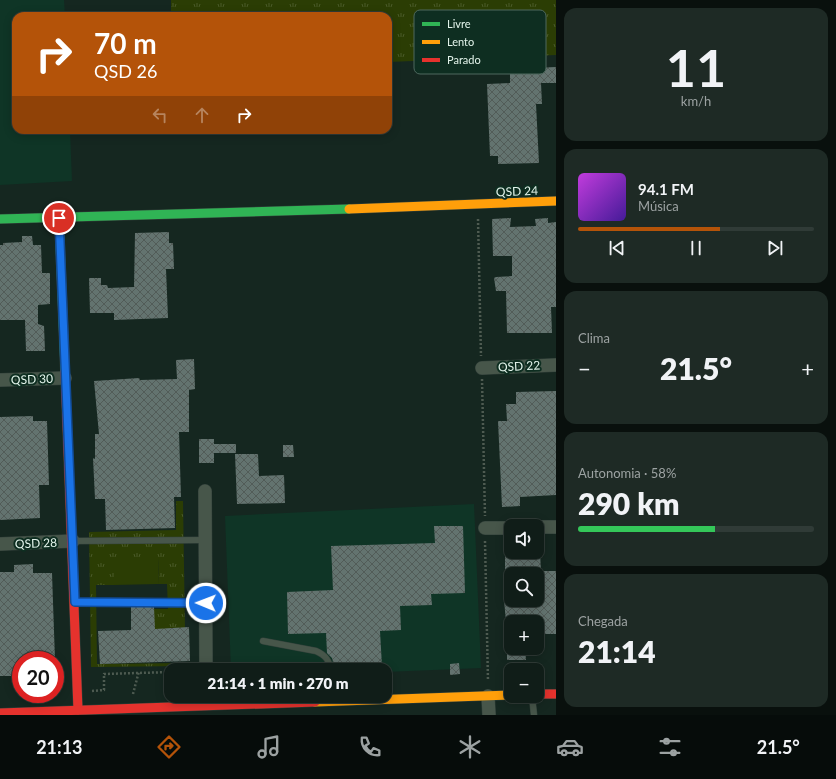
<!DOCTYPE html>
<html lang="pt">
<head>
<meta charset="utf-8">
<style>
	body { margin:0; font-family:Lato,sans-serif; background:#1e2a25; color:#f1f3f6; height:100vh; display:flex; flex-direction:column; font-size:15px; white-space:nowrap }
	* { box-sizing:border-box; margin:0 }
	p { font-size:13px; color:#9ca2a2 }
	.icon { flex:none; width:22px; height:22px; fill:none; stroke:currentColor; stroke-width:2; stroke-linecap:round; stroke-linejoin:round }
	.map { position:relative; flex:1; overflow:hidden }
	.details { display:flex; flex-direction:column; gap:8px; padding:8px; background:#09100d; width:280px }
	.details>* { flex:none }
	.hud { position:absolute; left:12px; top:12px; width:380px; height:122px; border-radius:12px; box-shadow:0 2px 10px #0003,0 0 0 1px #303b37; background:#b45309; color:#fff; overflow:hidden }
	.buttons { position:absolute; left:504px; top:519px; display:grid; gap:8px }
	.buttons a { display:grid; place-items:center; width:40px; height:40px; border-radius:8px; background:#101d18; box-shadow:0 2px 10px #0003,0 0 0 1px #303b37; font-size:20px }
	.speed { position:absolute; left:12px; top:651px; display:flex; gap:8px; font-size:20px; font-weight:700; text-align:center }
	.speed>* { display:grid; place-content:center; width:52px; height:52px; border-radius:50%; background:#101d18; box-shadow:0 2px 10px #0003,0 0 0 1px #303b37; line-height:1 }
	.speed .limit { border:6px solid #d22; background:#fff; color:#111 }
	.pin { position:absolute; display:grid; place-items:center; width:34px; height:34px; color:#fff; margin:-17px; border:2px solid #fff; border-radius:50%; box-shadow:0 1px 4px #0007 }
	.me { position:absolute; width:44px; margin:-22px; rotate:271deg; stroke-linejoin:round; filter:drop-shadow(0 0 3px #0008) }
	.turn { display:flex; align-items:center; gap:14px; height:84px; padding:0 16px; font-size:18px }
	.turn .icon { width:52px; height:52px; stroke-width:2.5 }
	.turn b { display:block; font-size:28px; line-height:34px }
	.lanes { display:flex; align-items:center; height:38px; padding:0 16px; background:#0003; justify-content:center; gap:20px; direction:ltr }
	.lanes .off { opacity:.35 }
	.big { font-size:30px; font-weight:800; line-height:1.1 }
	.details .tile { flex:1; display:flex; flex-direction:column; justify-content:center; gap:6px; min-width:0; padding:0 14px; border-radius:12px; background:#1e2a25 }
	.details .dial { align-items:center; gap:0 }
	.dial b { font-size:52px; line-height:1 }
	.song { display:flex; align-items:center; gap:12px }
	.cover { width:48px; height:48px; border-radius:6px; background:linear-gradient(135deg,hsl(290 70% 55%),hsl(260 70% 35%)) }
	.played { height:4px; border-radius:2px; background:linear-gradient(90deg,#b45309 60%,#303b37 60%) }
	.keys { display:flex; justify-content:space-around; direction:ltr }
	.heat { display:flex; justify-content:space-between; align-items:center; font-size:22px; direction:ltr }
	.charge { height:6px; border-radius:3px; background:linear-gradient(90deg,#34c759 58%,#303b37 0) }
	.trip { position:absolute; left:164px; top:663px; width:228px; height:40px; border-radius:12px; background:#101d18; box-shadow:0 2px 10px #0003,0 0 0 1px #303b37; font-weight:800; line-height:40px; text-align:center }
	.dock { display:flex; height:64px; justify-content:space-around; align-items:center; background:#060c0a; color:#9ca2a2 }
	.dock .icon { width:28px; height:28px }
	.dock .active { color:#b45309 }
	.dock b { font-size:18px; color:#f1f3f6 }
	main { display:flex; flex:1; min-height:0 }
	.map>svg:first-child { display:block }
	.built { fill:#0f3526 }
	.grass { fill:url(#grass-tufts) }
	.pitch { fill:#2b3d04 }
	.building { fill:url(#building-cross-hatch) }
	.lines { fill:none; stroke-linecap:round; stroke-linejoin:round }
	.lane-casing { stroke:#34423c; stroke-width:7 }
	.street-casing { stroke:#34423c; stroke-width:14 }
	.fast-casing { stroke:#34423c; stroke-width:10 }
	.slow-casing { stroke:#34423c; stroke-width:10 }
	.jam-casing { stroke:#34423c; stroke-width:10 }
	.path { stroke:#4e5b51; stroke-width:2.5; stroke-dasharray:2 2; stroke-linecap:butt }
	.lane { stroke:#47564a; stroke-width:6 }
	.street { stroke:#47564a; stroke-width:13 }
	.fast { stroke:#30b455; stroke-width:9 }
	.slow { stroke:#ff9f0a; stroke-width:9 }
	.jam { stroke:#e5322d; stroke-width:9 }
	.route-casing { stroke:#114b97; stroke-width:10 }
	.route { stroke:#1a73e8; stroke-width:7 }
	.labels { text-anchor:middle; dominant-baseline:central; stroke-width:4; stroke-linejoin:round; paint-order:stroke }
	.street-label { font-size:12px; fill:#e3f4eb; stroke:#0e2e21 }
	.key { fill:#0e2e21; stroke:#4e695e; stroke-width:1 }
	.key-label { font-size:11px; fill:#e3f4eb }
</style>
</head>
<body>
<main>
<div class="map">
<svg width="556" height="715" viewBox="0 0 556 715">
	<defs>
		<pattern id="grass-tufts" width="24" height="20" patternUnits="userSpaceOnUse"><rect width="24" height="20" fill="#2b3d04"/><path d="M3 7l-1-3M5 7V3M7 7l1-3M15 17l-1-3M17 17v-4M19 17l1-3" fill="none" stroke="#4a5a29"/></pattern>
		<pattern id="building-cross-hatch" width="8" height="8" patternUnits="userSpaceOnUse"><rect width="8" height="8" fill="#63736f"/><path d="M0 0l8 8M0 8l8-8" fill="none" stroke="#525c58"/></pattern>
	</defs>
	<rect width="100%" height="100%" fill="#152720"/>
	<g class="built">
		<path d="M0 0H64L65 16H16V130H70L72 181 0 185Z"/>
		<path d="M474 504 481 668 385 672V670H231L225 516Z"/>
	</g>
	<g class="grass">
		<path d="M171 0H556V55L388 62V16H171Z"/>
		<path d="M176 501H183L185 631H151V609H168L167 584H159L158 558H114V585H96L97 664 185 663V666L91 667 89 532 176 530Z"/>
	</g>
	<path class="pitch" d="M114 558H158L159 584 114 585Z"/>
	<g class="building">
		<path d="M556 67V83H541L542 104H536L539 163 498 164V156H490L487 84 510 83V69Z"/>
		<path d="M511 218 510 227 536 226 535 219 548 218V223L556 222V307H551L552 333H507L506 291H496L494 278 496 277 512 276V256H493L492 219Z"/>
		<path d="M169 232V243H173L174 269H166L168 318 114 320V313H90L89 278H101V285H107L108 288 134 287 135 233Z"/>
		<path d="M22 236H32L33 245H41L42 273H50V304L38 305V324L44 326 45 351H26L25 320H0V245H3V243L22 242Z"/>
		<path d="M194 359 195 389 189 390V432H179L181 497H174L175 528 106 530 105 499H95L93 458 95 459V434H99L94 381 139 378 140 380 177 379 176 360Z"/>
		<path d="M556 391V495L520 497V506L502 507 498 421H507L506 404H516V392Z"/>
		<path d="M33 416V421H47L49 485H39L40 518 0 520V417Z"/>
		<path d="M199 439H214V444H236V453H214V463H199Z"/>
		<path d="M283 445H293L294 457H283Z"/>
		<path d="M235 454H258L259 476 284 475 285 503 237 504Z"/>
		<path d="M434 526H463L465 593 431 594 432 605 400 606 401 630 380 631 382 666 334 667 332 658 327 653 326 633 288 634 287 592 333 590 331 546 435 543Z"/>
		<path d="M505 552H540L541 571H556V634H537V622H506L504 600H537V574H505Z"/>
		<path d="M33 564V573H52L55 660H21V671H18V676H0V572H14V565Z"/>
		<path d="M131 607H154L155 629 189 627 190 661 100 664 98 631 131 630Z"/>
		<path d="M507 648H525L526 660H507Z"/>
		<path d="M459 663 460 674 450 675V664Z"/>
	</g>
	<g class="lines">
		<defs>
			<g id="lane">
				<path d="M73 541 205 540"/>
				<path d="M75 602 206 603"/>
				<path d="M263 641 316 651C325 655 330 660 330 670"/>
				<path d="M532 696 534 715"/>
			</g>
			<g id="street">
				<path d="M482 368 556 365"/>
				<path d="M0 380 65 378"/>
				<path d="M205 491 206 670"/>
				<path d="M537 527H556"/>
				<path d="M485 528H511"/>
				<path d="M0 544 73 541"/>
				<path d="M488 696 489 715"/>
			</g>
			<g id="fast">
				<path d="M59 218 65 371"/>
				<path d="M0 219 349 209"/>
			</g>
			<g id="slow">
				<path d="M349 209 556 201"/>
				<path d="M315 702 511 695"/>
			</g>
			<g id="jam">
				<path d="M65 371 78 710"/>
				<path d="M537 694H556"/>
				<path d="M0 713 315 702"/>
			</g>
		</defs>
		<use href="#lane" class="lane-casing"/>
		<use href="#street" class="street-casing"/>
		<use href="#fast" class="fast-casing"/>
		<use href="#slow" class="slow-casing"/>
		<use href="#jam" class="jam-casing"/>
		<g class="path">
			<path d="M478 219 481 356"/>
			<path d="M482 379 485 516"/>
			<path d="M485 541 488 681"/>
			<path d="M92 691 104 690V674L171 672"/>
			<path d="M133 694 139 671"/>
		</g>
		<use href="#lane" class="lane"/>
		<use href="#street" class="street"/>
		<use href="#fast" class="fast"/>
		<use href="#slow" class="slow"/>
		<use href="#jam" class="jam"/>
	</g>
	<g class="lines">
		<defs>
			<path id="route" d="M59 218 75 602 206 603"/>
		</defs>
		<use href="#route" class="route-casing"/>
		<use href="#route" class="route"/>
	</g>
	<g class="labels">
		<g class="street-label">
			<text transform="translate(517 191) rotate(-2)">QSD 24</text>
			<text transform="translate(519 366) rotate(-3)">QSD 22</text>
			<text transform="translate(32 379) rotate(-2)">QSD 30</text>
			<text transform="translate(36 543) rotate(-2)">QSD 28</text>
		</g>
	</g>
	<rect x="414" y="10" width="132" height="64" rx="6" class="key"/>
	<rect x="422" y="22" width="18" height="4" fill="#30b455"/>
	<rect x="422" y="40" width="18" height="4" fill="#ff9f0a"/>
	<rect x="422" y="58" width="18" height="4" fill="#e5322d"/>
	<g class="key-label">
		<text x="447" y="28">Livre</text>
		<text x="447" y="46">Lento</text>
		<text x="447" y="64">Parado</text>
	</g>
</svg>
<div class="buttons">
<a><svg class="icon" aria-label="sound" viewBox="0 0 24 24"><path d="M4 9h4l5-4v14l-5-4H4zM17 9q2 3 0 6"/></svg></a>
<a><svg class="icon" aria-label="search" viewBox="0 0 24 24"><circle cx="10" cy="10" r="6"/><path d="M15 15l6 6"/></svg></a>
<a>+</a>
<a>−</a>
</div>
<div class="speed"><div class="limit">20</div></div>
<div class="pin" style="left:59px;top:218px;background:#d93025"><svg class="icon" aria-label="arrive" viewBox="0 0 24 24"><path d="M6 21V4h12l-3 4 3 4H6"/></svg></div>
<svg class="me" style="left:206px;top:603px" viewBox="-20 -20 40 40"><circle r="17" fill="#1a73e8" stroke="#fff" stroke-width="3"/><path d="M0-11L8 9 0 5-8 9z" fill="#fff"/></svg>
<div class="trip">21:14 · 1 min · 270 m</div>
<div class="hud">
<div class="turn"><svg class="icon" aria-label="right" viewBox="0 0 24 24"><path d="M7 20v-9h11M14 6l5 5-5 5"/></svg><div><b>70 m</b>QSD 26</div></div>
<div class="lanes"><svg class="icon off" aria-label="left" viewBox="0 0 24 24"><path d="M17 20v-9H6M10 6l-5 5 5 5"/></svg><svg class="icon off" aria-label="ahead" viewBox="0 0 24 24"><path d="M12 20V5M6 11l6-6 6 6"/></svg><svg class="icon" aria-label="right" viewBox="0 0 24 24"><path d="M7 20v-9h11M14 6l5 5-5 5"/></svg></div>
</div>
</div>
<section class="details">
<div class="tile dial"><b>11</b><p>km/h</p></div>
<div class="tile">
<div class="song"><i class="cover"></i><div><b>94.1 FM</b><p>Música</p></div></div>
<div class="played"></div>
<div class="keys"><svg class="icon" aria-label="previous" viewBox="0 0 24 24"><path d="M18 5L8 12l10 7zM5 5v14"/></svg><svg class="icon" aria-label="pause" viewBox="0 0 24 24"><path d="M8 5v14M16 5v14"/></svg><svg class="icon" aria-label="next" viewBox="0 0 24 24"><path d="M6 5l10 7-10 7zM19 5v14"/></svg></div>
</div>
<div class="tile"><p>Clima</p>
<div class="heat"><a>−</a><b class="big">21.5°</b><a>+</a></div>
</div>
<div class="tile"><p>Autonomia · 58%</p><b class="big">290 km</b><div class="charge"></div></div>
<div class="tile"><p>Chegada</p><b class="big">21:14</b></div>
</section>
</main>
<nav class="dock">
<b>21:13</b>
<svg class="icon active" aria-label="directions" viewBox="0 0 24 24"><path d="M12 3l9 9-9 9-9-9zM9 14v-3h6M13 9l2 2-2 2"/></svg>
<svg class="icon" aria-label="music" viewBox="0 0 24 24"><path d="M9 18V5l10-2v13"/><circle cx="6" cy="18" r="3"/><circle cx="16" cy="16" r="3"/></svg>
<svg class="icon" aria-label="phone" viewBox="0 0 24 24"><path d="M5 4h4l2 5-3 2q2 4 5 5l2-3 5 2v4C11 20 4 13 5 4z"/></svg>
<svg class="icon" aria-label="climate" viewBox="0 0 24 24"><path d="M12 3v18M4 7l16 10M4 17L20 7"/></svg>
<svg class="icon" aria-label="car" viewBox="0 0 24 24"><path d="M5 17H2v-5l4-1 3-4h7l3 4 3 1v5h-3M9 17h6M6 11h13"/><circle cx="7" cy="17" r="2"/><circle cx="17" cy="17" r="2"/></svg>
<svg class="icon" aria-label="filters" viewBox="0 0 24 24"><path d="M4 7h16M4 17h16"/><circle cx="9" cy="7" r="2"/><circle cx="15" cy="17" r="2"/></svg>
<b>21.5°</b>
</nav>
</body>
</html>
